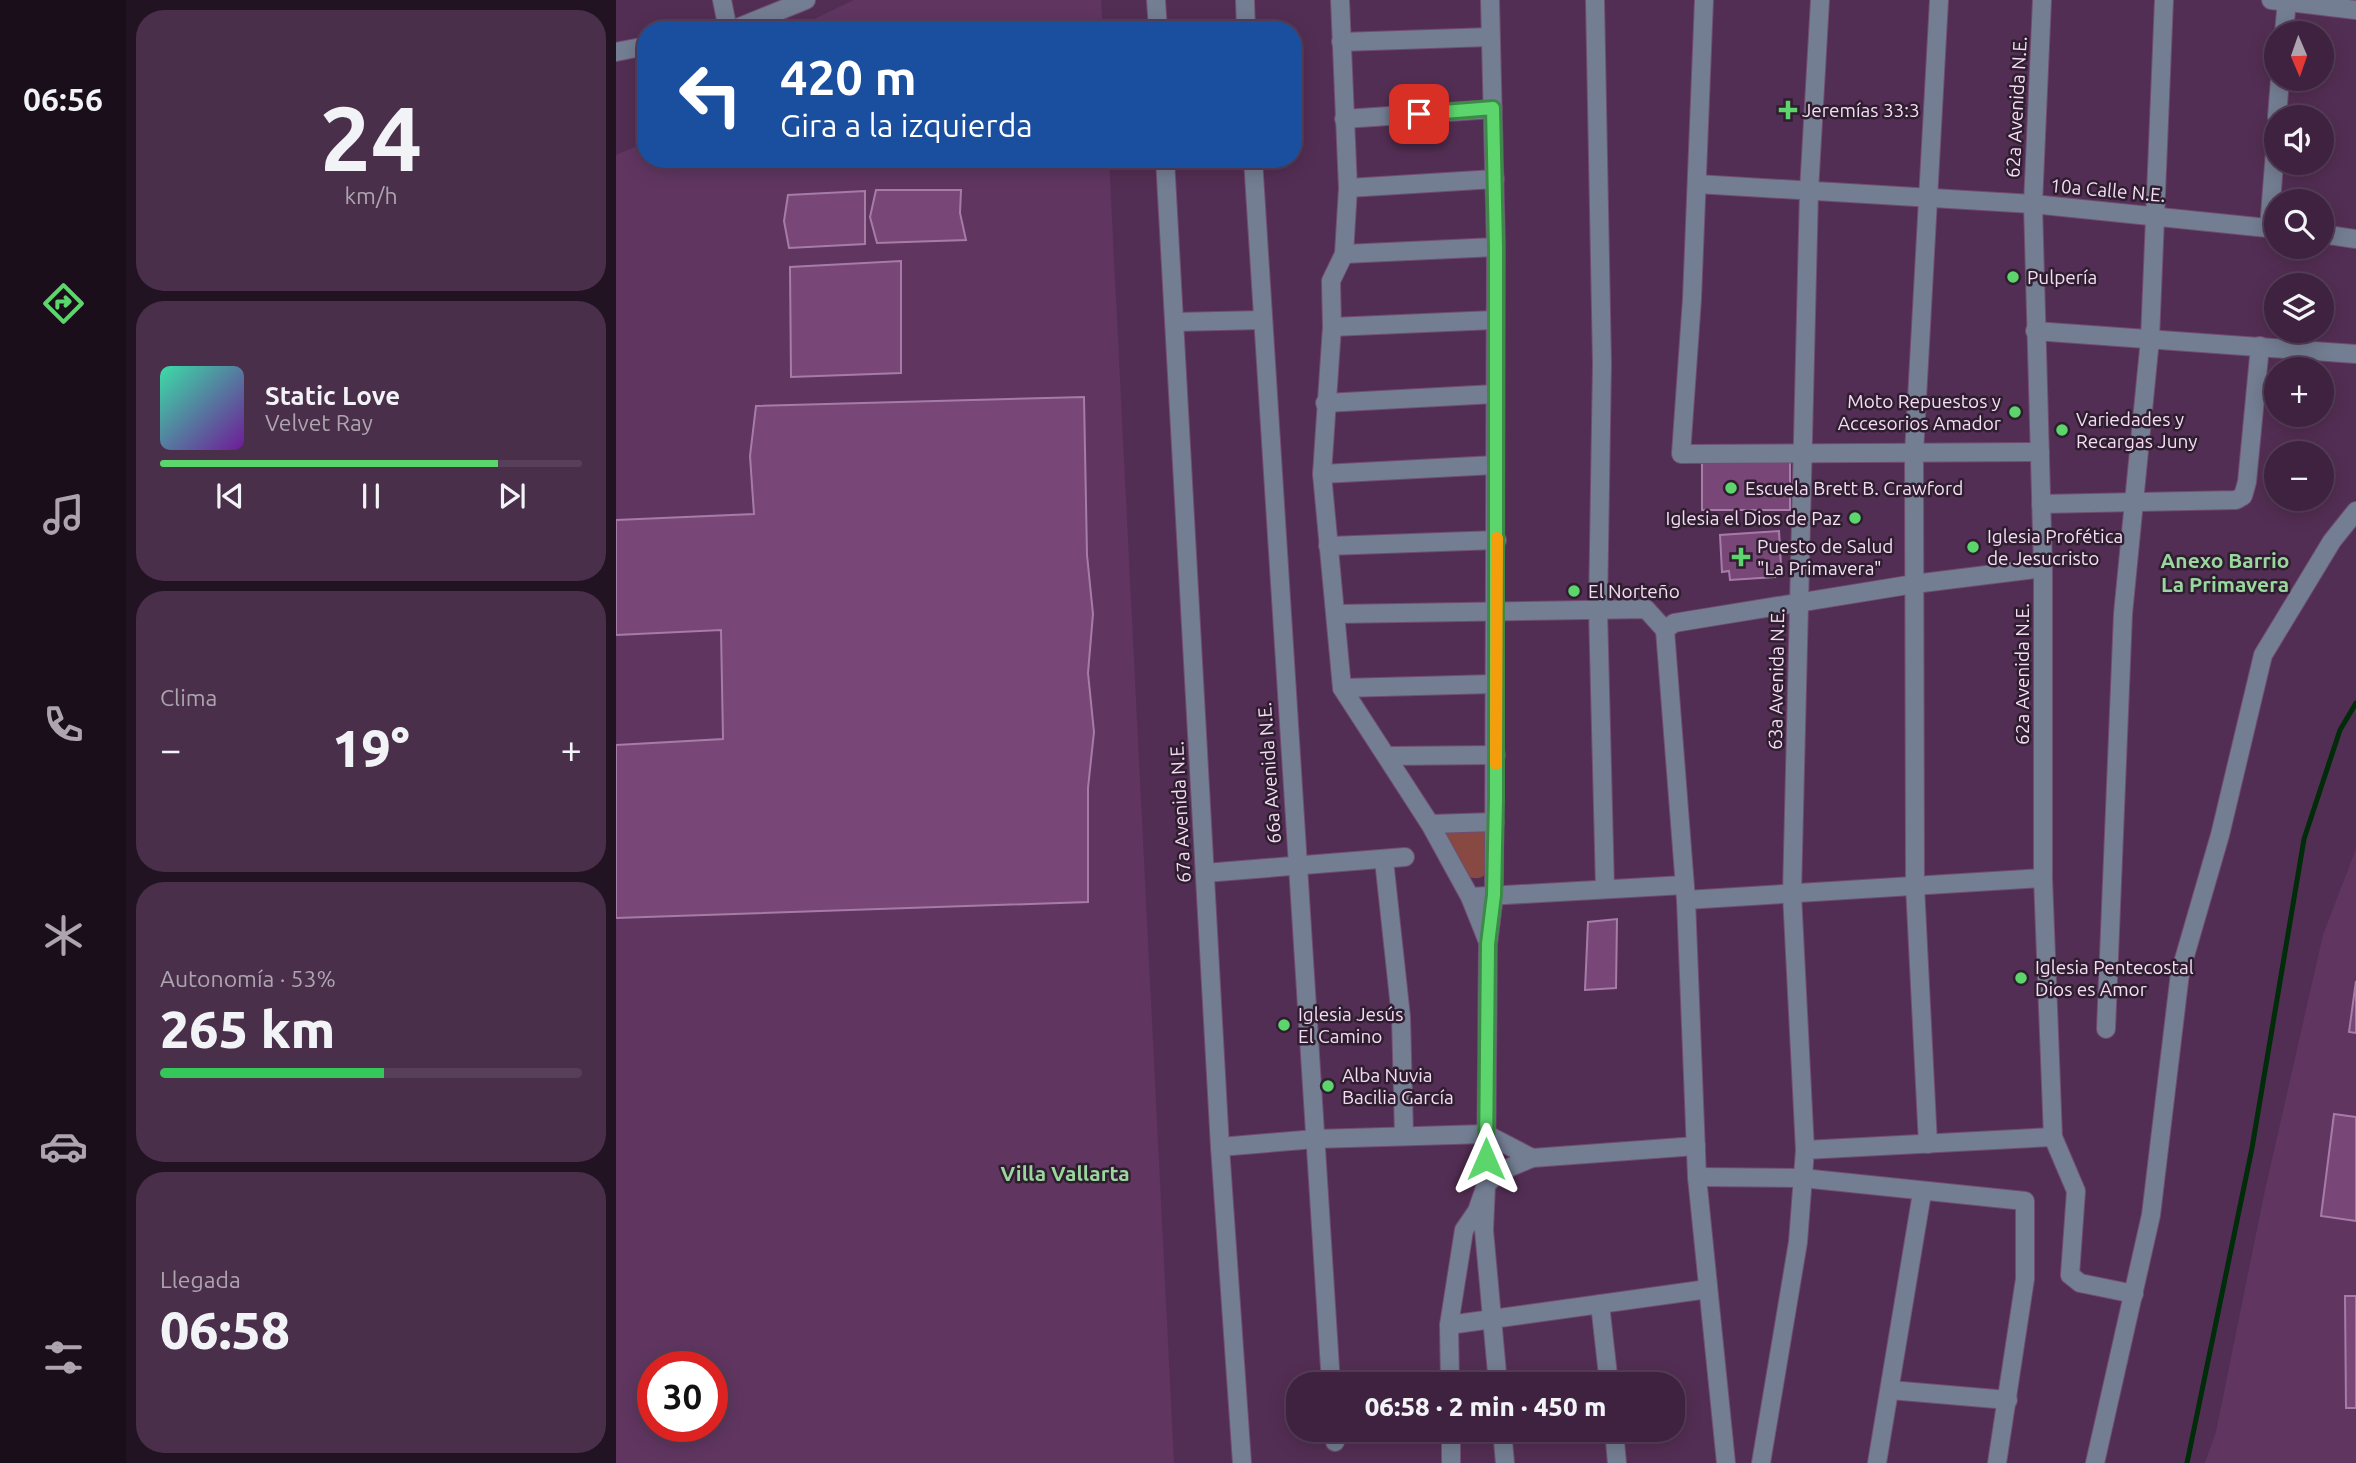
<!DOCTYPE html>
<html lang="es">
<head>
<meta charset="utf-8">
<style>
	body { margin:0; font-family:Ubuntu,sans-serif; background:#492f4a; color:#f1f3f6; height:100vh; display:flex; flex-direction:column; font-size:26px; white-space:nowrap }
	* { box-sizing:border-box; margin:0 }
	p { font-size:23px; color:#ada4b0 }
	.icon { flex:none; width:38px; height:38px; fill:none; stroke:currentColor; stroke-width:2; stroke-linecap:round; stroke-linejoin:round }
	.map { position:relative; flex:1; overflow:hidden }
	.drawer { display:flex; flex-direction:column; gap:10px; padding:10px; background:#221323; width:490px }
	.drawer>* { flex:none }
	.hud { position:absolute; left:21px; top:21px; width:665px; height:147px; border-radius:28px; box-shadow:0 4px 18px #0003,0 0 0 2px #573f59; background:#1a4fa0; color:#fff; overflow:hidden }
	.needle { width:46px; rotate:178deg }
	.buttons { position:absolute; left:1648px; top:21px; display:grid; gap:14px }
	.buttons a { display:grid; place-items:center; width:70px; height:70px; border-radius:50%; background:#3e223f; box-shadow:0 4px 18px #0003,0 0 0 2px #573f59; font-size:35px }
	.speed { position:absolute; left:21px; top:1351px; display:flex; gap:14px; font-size:35px; font-weight:700; text-align:center }
	.speed>* { display:grid; place-content:center; width:91px; height:91px; border-radius:50%; background:#3e223f; box-shadow:0 4px 18px #0003,0 0 0 2px #573f59; line-height:1 }
	.speed .limit { border:10px solid #d22; background:#fff; color:#111 }
	.pin { position:absolute; display:grid; place-items:center; width:60px; height:60px; color:#fff; margin:-30px; border-radius:14px; box-shadow:0 4px 10px #0006 }
	.me { position:absolute; width:77px; margin:-38px; rotate:0deg; stroke-linejoin:round; filter:drop-shadow(0 0 5px #0008) }
	.turn { display:flex; align-items:center; gap:24px; height:147px; padding:0 28px; font-size:32px }
	.turn .icon { width:91px; height:91px; stroke-width:2.5 }
	.turn b { display:block; font-size:49px; line-height:60px }
	.big { font-size:52px; font-weight:800; line-height:1.1 }
	.drawer .tile { flex:1; display:flex; flex-direction:column; justify-content:center; gap:10px; min-width:0; padding:0 24px; border-radius:28px; background:#492f4a }
	.drawer .dial { align-items:center; gap:0 }
	.dial b { font-size:91px; line-height:1 }
	.song { display:flex; align-items:center; gap:21px }
	.cover { width:84px; height:84px; border-radius:10px; background:linear-gradient(135deg,hsl(160 70% 55%),hsl(280 70% 35%)) }
	.played { height:7px; border-radius:4px; background:linear-gradient(90deg,#5cd56d 80%,#573f59 80%) }
	.keys { display:flex; justify-content:space-around; direction:ltr }
	.heat { display:flex; justify-content:space-between; align-items:center; font-size:38px; direction:ltr }
	.charge { height:10px; border-radius:5px; background:linear-gradient(90deg,#34c759 53%,#573f59 0) }
	.trip { position:absolute; left:670px; top:1372px; width:399px; height:70px; border-radius:28px; background:#3e223f; box-shadow:0 4px 18px #0003,0 0 0 2px #573f59; font-weight:800; line-height:70px; text-align:center }
	main { display:flex; flex:1; min-height:0 }
	.menu { display:flex; flex-direction:column; width:126px; justify-content:space-around; align-items:center; background:#190e19; color:#ada4b0 }
	.menu .icon { width:49px; height:49px }
	.menu .current { color:#5cd56d }
	.menu b { font-size:32px; color:#f1f3f6 }
	.map>svg:first-child { display:block }
	.built { fill:#603661; fill-rule:evenodd }
	.green { fill:#884943 }
	.lines { fill:none; stroke-linecap:round; stroke-linejoin:round }
	.stream { stroke:#002c09; stroke-width:5 }
	.building { fill:#784778; stroke:#a67ca6; stroke-width:2 }
	.minor-casing { stroke:#704e71; stroke-width:20 }
	.minor { stroke:#747e93; stroke-width:18 }
	.route-casing { stroke:#3c8a47; stroke-width:18 }
	.route { stroke:#5cd56d; stroke-width:12 }
	.slow { stroke:#f59e0b; stroke-width:12 }
	.poi-dot { fill:#5cd56d; stroke:#2f1e2f; stroke-width:2.5 }
	.labels { text-anchor:middle; dominant-baseline:central; stroke-width:5; stroke-linejoin:round; paint-order:stroke }
	.street-label { font-size:19px; fill:#f4ddf4; stroke:#2f1e2f }
	.poi-label { font-size:19px; fill:#f4ddf4; stroke:#2f1e2f; text-anchor:start }
	.neighbourhood-label { font-size:21px; font-weight:bold; fill:#9ad79e; stroke:#2f1e2f }
</style>
</head>
<body>
<main>
<nav class="menu">
<b>06:56</b>
<svg class="icon current" aria-label="directions" viewBox="0 0 24 24"><path d="M12 3l9 9-9 9-9-9zM9 14v-3h6M13 9l2 2-2 2"/></svg>
<svg class="icon" aria-label="music" viewBox="0 0 24 24"><path d="M9 18V5l10-2v13"/><circle cx="6" cy="18" r="3"/><circle cx="16" cy="16" r="3"/></svg>
<svg class="icon" aria-label="phone" viewBox="0 0 24 24"><path d="M5 4h4l2 5-3 2q2 4 5 5l2-3 5 2v4C11 20 4 13 5 4z"/></svg>
<svg class="icon" aria-label="climate" viewBox="0 0 24 24"><path d="M12 3v18M4 7l16 10M4 17L20 7"/></svg>
<svg class="icon" aria-label="car" viewBox="0 0 24 24"><path d="M5 17H2v-5l4-1 3-4h7l3 4 3 1v5h-3M9 17h6M6 11h13"/><circle cx="7" cy="17" r="2"/><circle cx="17" cy="17" r="2"/></svg>
<svg class="icon" aria-label="filters" viewBox="0 0 24 24"><path d="M4 7h16M4 17h16"/><circle cx="9" cy="7" r="2"/><circle cx="15" cy="17" r="2"/></svg>
</nav>
<section class="drawer">
<div class="tile dial"><b>24</b><p>km/h</p></div>
<div class="tile">
<div class="song"><i class="cover"></i><div><b>Static Love</b><p>Velvet Ray</p></div></div>
<div class="played"></div>
<div class="keys"><svg class="icon" aria-label="previous" viewBox="0 0 24 24"><path d="M18 5L8 12l10 7zM5 5v14"/></svg><svg class="icon" aria-label="pause" viewBox="0 0 24 24"><path d="M8 5v14M16 5v14"/></svg><svg class="icon" aria-label="next" viewBox="0 0 24 24"><path d="M6 5l10 7-10 7zM19 5v14"/></svg></div>
</div>
<div class="tile"><p>Clima</p>
<div class="heat"><a>−</a><b class="big">19°</b><a>+</a></div>
</div>
<div class="tile"><p>Autonomía · 53%</p><b class="big">265 km</b><div class="charge"></div></div>
<div class="tile"><p>Llegada</p><b class="big">06:58</b></div>
</section>
<div class="map">
<svg width="1740" height="1463" viewBox="0 0 1740 1463">
	<rect width="100%" height="100%" fill="#532e54"/>
	<g class="built">
		<path d="M238 0H485L487 30H198L196 20Z"/>
		<path d="M30 142V159H493L558 1463H0V155ZM37 1367H96V1426H37Z"/>
		<path d="M1740 849V1463H1589L1600 1432 1648 1195 1707 935Z"/>
	</g>
	<path class="green" d="M871 830V873C864 880 859 879 850 876L825 831Z"/>
	<g class="lines">
		<path class="stream" d="M1571 1463 1636 1148 1688 839 1724 730 1740 703"/>
	</g>
	<g class="building">
		<path d="M259 159H333V161L258 164Z"/>
		<path d="M260 190H345L344 213 350 240 261 243 254 217Z"/>
		<path d="M249 191V244L173 248 168 221 172 195Z"/>
		<path d="M285 261V373L175 377 174 267Z"/>
		<path d="M468 397 471 555 477 614 472 673 478 732 472 788V902L0 918V745L107 739 105 630 0 635V520L138 514 134 456 140 406Z"/>
		<path d="M1174 460V510H1086V461Z"/>
		<path d="M1163 531 1165 566 1159 567V577L1114 580 1113 571 1106 572 1104 535Z"/>
		<path d="M1001 919 1000 988 969 990 972 922Z"/>
		<path d="M1740 981V1033L1733 1032Z"/>
		<path d="M1718 1114 1740 1117V1221L1705 1216Z"/>
		<path d="M1729 1296H1740V1408H1730Z"/>
	</g>
	<g class="lines">
		<defs>
			<g id="minor">
				<path d="M106 0 112 30"/>
				<path d="M540 0 542 30"/>
				<path d="M629 0 630 30"/>
				<path d="M724 0 732 188 728 254 715 281 716 327 706 474 726 688 814 824 854 897 1068 885"/>
				<path d="M979 0 986 364 982 609 989 888"/>
				<path d="M1088 0 1076 299 1065 454 1424 452"/>
				<path d="M1426 0 1417 204 1427 568V878L1437 1137 1460 1191 1454 1275 1464 1283 1518 1294"/>
				<path d="M1655 0 1740 10"/>
				<path d="M116 30 190 0"/>
				<path d="M1668 33 1671 0"/>
				<path d="M725 42 874 37"/>
				<path d="M0 52 30 46"/>
				<path d="M1661 117 1664 79"/>
				<path d="M728 119 877 109"/>
				<path d="M549 159 604 1147 626 1463"/>
				<path d="M637 159 715 1384"/>
				<path d="M1081 184 1417 204 1661 229"/>
				<path d="M732 188 879 179"/>
				<path d="M1653 228 1661 126"/>
				<path d="M1706 234 1740 239"/>
				<path d="M728 254 880 247"/>
				<path d="M559 322 646 320"/>
				<path d="M716 327 878 320"/>
				<path d="M1419 331 1740 354"/>
				<path d="M709 403 879 394"/>
				<path d="M706 474 879 465"/>
				<path d="M1425 504 1620 500 1627 496 1631 482 1644 346"/>
				<path d="M712 546 881 540"/>
				<path d="M720 614 1030 609 1049 630"/>
				<path d="M726 688 879 684"/>
				<path d="M772 756 880 755"/>
				<path d="M814 824 879 822"/>
				<path d="M768 860 785 1017 788 1135"/>
				<path d="M589 873 789 857"/>
				<path d="M854 897 872 942"/>
				<path d="M1070 900 1427 878"/>
				<path d="M1490 1029 1507 614 1534 339 1548 0"/>
				<path d="M1312 1144 1299 886 1298 453 1323 0"/>
				<path d="M604 1147 699 1139 870 1134 916 1158 1080 1146"/>
				<path d="M1189 1150 1437 1137"/>
				<path d="M1081 1177 1186 1178 1409 1201V1279L1381 1463"/>
				<path d="M984 1304 993 1384"/>
				<path d="M833 1325 1092 1289"/>
				<path d="M834 1384 833 1325 848 1230 861 1211 870 1185 872 944 878 895 880 247 874 0"/>
				<path d="M882 1384 868 1230 870 1185 883 1172 916 1158"/>
				<path d="M1274 1390 1392 1400"/>
				<path d="M718 1430 719 1442"/>
				<path d="M835 1430V1463"/>
				<path d="M886 1430 889 1463"/>
				<path d="M998 1430 1001 1463"/>
				<path d="M1110 1463 1081 1177 1070 900 1049 630 1058 623 1076 620 1298 584 1427 568"/>
				<path d="M1145 1463 1182 1242 1189 1150 1176 894 1193 191 1204 0"/>
				<path d="M1261 1463 1306 1193"/>
				<path d="M1479 1463 1535 1215 1564 973 1604 835 1647 655 1716 541 1740 511"/>
			</g>
		</defs>
		<use href="#minor" class="minor-casing"/>
		<use href="#minor" class="minor"/>
	</g>
	<g class="lines">
		<defs>
			<path id="route" d="M803 114 877 108 880 247V799L878 895 872 944 870 1159"/>
		</defs>
		<use href="#route" class="route-casing"/>
		<use href="#route" class="route"/>
		<path class="slow" d="M880 764 881 538"/>
	</g>
	<g class="poi-dot">
		<path d="M1168.5 99.5h7v7h7v7h-7v7h-7v-7h-7v-7h7z"/>
		<circle cx="1397" cy="277" r="7"/>
		<circle cx="1399" cy="412" r="7"/>
		<circle cx="1446" cy="430" r="7"/>
		<circle cx="1115" cy="488" r="7"/>
		<circle cx="1239" cy="518" r="7"/>
		<circle cx="1357" cy="547" r="7"/>
		<path d="M1121.5 546.5h7v7h7v7h-7v7h-7v-7h-7v-7h7z"/>
		<circle cx="958" cy="591" r="7"/>
		<circle cx="1405" cy="978" r="7"/>
		<circle cx="668" cy="1025" r="7"/>
		<circle cx="712" cy="1086" r="7"/>
	</g>
	<g class="labels">
		<g class="street-label">
			<text transform="translate(1400 107) rotate(-87)">62a Avenida N.E.</text>
			<text transform="translate(1492 190) rotate(5)">10a Calle N.E.</text>
			<text transform="translate(1406 674) rotate(-90)">62a Avenida N.E.</text>
			<text transform="translate(1160 679) rotate(-89)">63a Avenida N.E.</text>
			<text transform="translate(653 773) rotate(-94)">66a Avenida N.E.</text>
			<text transform="translate(564 812) rotate(-93)">67a Avenida N.E.</text>
		</g>
		<g class="poi-label">
			<text x="1186" y="110">Jeremías 33:3</text>
			<text x="1411" y="277">Pulpería</text>
			<text x="1385" y="401" text-anchor="end">Moto Repuestos y<tspan x="1385" dy="22">Accesorios Amador</tspan></text>
			<text x="1460" y="419">Variedades y<tspan x="1460" dy="22">Recargas Juny</tspan></text>
			<text x="1129" y="488">Escuela Brett B. Crawford</text>
			<text x="1225" y="518" text-anchor="end">Iglesia el Dios de Paz</text>
			<text x="1371" y="536">Iglesia Profética<tspan x="1371" dy="22">de Jesucristo</tspan></text>
			<text x="1141" y="546">Puesto de Salud<tspan x="1141" dy="22">"La Primavera"</tspan></text>
			<text x="972" y="591">El Norteño</text>
			<text x="1419" y="967">Iglesia Pentecostal<tspan x="1419" dy="22">Dios es Amor</tspan></text>
			<text x="682" y="1014">Iglesia Jesús<tspan x="682" dy="22">El Camino</tspan></text>
			<text x="726" y="1075">Alba Nuvia<tspan x="726" dy="22">Bacilia García</tspan></text>
		</g>
		<g class="neighbourhood-label">
			<text x="1609" y="560">Anexo Barrio<tspan x="1609" dy="24">La Primavera</tspan></text>
			<text x="449" y="1173">Villa Vallarta</text>
		</g>
	</g>
</svg>
<div class="buttons">
<a><svg class="needle" viewBox="-14 -14 28 28"><path d="M0-13l5 13h-10z" fill="#e53935"/><path d="M0 13l5-13h-10z" fill="#ada4b0"/></svg></a>
<a><svg class="icon" aria-label="sound" viewBox="0 0 24 24"><path d="M4 9h4l5-4v14l-5-4H4zM17 9q2 3 0 6"/></svg></a>
<a><svg class="icon" aria-label="search" viewBox="0 0 24 24"><circle cx="10" cy="10" r="6"/><path d="M15 15l6 6"/></svg></a>
<a><svg class="icon" aria-label="layers" viewBox="0 0 24 24"><path d="M12 4l9 5-9 5-9-5zM3 14l9 5 9-5"/></svg></a>
<a>+</a>
<a>−</a>
</div>
<div class="speed"><div class="limit">30</div></div>
<div class="pin" style="left:803px;top:114px;background:#d93025"><svg class="icon" aria-label="arrive" viewBox="0 0 24 24"><path d="M6 21V4h12l-3 4 3 4H6"/></svg></div>
<svg class="me" style="left:870px;top:1159px" viewBox="-20 -20 40 40"><path d="M0-17L14 15 0 8-14 15z" fill="#5cd56d" stroke="#fff" stroke-width="4"/></svg>
<div class="trip">06:58 · 2 min · 450 m</div>
<div class="hud">
<div class="turn"><svg class="icon" aria-label="left" viewBox="0 0 24 24"><path d="M17 20v-9H6M10 6l-5 5 5 5"/></svg><div><b>420 m</b>Gira a la izquierda</div></div>
</div>
</div>
</main>
</body>
</html>
